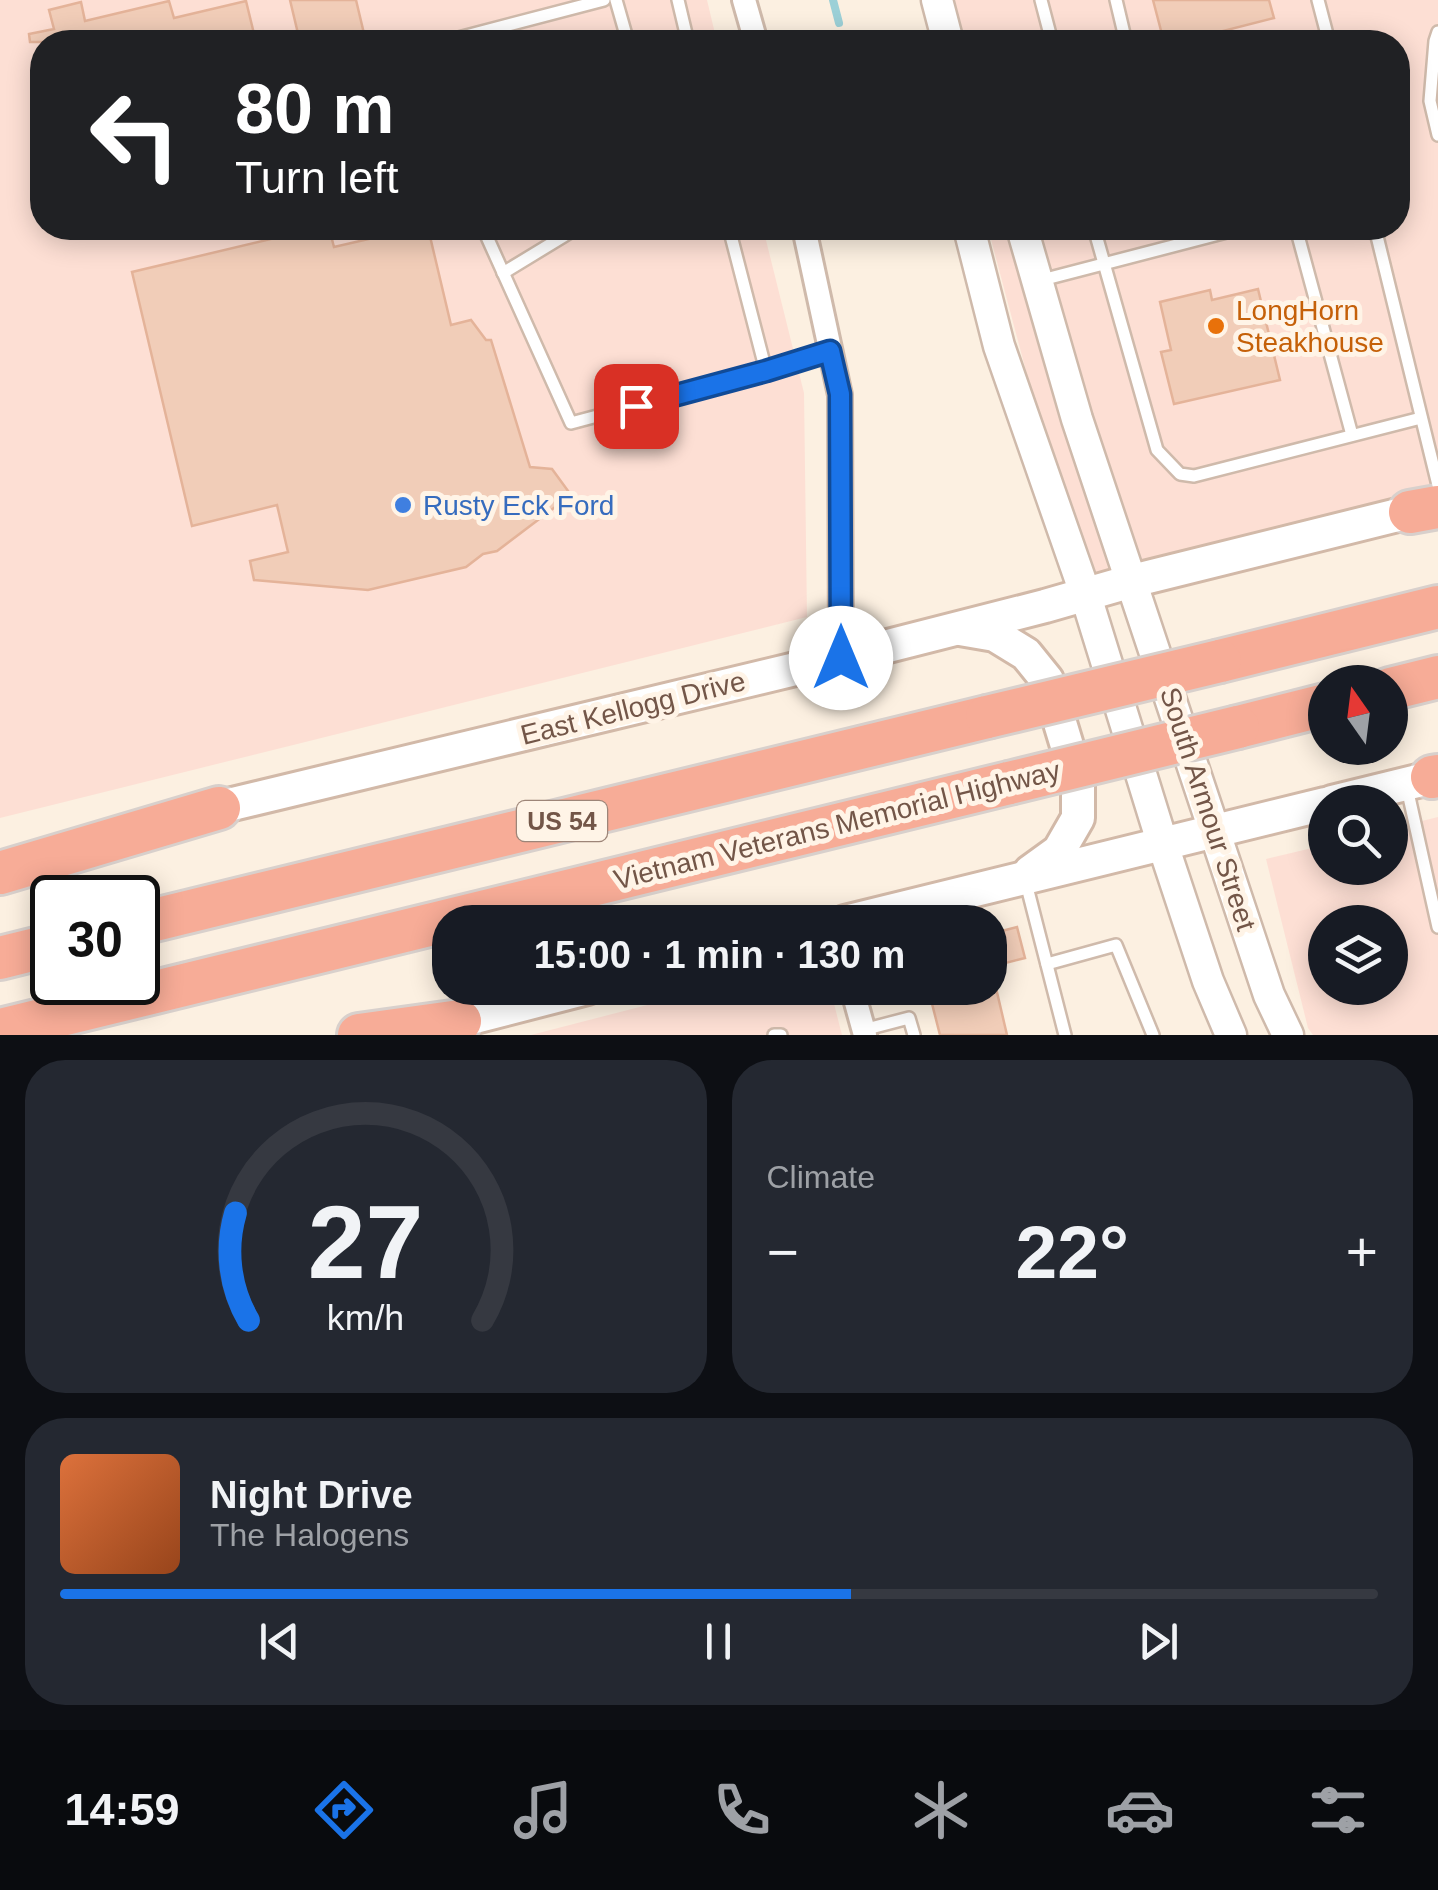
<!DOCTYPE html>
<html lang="en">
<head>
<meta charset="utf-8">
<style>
	body { margin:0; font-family:Arial,sans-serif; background:#242831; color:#f1f3f6; height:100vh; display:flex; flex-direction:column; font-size:38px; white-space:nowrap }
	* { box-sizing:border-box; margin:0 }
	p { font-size:32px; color:#9ea1a6 }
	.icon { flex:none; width:55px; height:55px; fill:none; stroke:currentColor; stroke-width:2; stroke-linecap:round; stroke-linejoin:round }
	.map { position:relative; height:1035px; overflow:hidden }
	.sheet { display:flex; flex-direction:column; gap:25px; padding:25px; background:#0d0f14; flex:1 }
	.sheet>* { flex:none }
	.hud { position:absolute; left:30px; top:30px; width:1380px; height:210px; border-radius:40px; box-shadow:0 5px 25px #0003; background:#202124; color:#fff; overflow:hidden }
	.needle { width:65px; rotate:346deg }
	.tools { position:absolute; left:1308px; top:665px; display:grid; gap:20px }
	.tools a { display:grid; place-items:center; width:100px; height:100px; border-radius:50%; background:#171b24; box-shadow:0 5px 25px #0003; font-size:50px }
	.speed { position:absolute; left:30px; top:875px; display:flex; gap:20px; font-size:50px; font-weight:700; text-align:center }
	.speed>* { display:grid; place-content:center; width:130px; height:130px; border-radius:50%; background:#171b24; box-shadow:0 5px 25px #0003; line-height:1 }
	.speed .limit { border:5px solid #111; border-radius:15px; background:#fff; color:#111 }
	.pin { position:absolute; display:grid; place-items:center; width:85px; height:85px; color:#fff; margin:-42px; border-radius:20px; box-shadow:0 5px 15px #0006 }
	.me { position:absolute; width:110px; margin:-55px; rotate:0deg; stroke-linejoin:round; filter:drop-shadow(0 0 8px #0008) }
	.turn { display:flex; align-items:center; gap:35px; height:210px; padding:0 40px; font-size:45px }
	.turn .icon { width:130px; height:130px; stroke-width:2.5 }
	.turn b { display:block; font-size:70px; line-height:85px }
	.big { font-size:75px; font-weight:600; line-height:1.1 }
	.sheet .card { flex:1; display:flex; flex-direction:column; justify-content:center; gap:15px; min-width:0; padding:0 35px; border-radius:40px; background:#242831 }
	.sheet .dial { align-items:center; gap:0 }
	.dial svg { height:260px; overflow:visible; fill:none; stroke:#363941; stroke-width:7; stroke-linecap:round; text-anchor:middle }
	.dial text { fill:#f1f3f6; stroke:none }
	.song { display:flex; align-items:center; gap:30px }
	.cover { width:120px; height:120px; border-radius:15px; background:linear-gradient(135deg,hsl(20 70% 55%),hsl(20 70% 35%)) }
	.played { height:10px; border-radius:5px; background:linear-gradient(90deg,#1a73e8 60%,#363941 60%) }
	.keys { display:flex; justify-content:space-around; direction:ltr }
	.heat { display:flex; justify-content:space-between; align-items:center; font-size:55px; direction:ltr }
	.sheet .tiles { flex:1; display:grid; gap:25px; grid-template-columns:1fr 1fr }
	.card:last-child { grid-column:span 2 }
	.trip { position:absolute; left:432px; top:905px; width:575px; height:100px; border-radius:40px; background:#171b24; box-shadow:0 5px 25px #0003; font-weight:600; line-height:100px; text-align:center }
	.tabs { display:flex; height:160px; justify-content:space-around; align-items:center; background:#090b0e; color:#9ea1a6 }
	.tabs .icon { width:70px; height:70px }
	.tabs .active { color:#1a73e8 }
	.tabs b { font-size:45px; color:#f1f3f6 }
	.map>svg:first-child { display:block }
	.commercial { fill:#fddfd4; fill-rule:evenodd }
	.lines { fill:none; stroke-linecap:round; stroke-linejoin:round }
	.stream { stroke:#9cd0d7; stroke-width:8 }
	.building { fill:#f1cdb8; stroke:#e4b399; stroke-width:2.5 }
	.service-casing { stroke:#cfbaab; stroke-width:16 }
	.minor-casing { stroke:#cfbaab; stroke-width:28 }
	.tertiary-casing { stroke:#cfbaab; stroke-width:35 }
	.secondary-casing { stroke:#d2b9a8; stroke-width:38 }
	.motorway-casing { stroke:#d8d0cc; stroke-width:48 }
	.service { stroke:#fff; stroke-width:11 }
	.minor { stroke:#fff; stroke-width:22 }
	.tertiary { stroke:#fff; stroke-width:30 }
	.secondary { stroke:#fff; stroke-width:32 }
	.motorway { stroke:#f7ac97; stroke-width:42 }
	.motorway-bridge-casing { stroke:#d8d0cc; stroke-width:48; stroke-linecap:butt }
	.motorway-bridge { stroke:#f7ac97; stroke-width:42 }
	.route-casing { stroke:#114b97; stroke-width:25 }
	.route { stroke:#1a73e8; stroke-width:18 }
	.food-dot { fill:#e8710a; stroke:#fff4e7; stroke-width:4 }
	.shop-dot { fill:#3f7fe0; stroke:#fff4e7; stroke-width:4 }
	.labels { text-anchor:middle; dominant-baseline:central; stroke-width:10; stroke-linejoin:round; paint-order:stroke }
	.shield { fill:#fff4e7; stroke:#9d8578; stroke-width:2.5 }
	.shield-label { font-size:25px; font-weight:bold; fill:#735648 }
	.food-label { font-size:28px; fill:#c56008; stroke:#fff4e7; text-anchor:start }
	.shop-label { font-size:28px; fill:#366cbe; stroke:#fff4e7; text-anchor:start }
	.street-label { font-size:28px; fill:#735648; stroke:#fff4e7 }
</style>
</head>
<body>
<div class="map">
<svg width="1438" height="1035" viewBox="0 0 1438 1035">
	<rect width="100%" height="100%" fill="#fcf0e1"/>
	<g class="commercial">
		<path d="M0 0H707L717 42H42V228H763L804 393 807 617 0 818Z"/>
		<path d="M928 0H1438V505L1085 593 988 228H1398V42H939Z"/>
		<path d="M1438 817V1035H1313L1308 1028 1266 859 1325 845V868H1390V829ZM1325 922H1390V988H1325Z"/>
		<path d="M713 988H830L842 1035H531Z"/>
	</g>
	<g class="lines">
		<path class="stream" d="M833 0 839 23"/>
	</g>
	<g class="building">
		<path d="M290 0H356L366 42H300Z"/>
		<path d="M1153 0H1269L1274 18 1180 42H1164Z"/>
		<path d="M169 1 174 18 246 1 256 42H30L29 34 54 29 49 10 81 2 85 21Z"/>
		<path d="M317 228H329L334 247 416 228H428L451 325 471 320 486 340H491L530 467 552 469 571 495 497 551 483 554 466 567 368 590 254 580 250 561 288 552 277 505 192 526 132 272Z"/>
		<path d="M1258 289 1280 380 1174 404 1161 352 1171 350 1160 302 1210 290 1212 300Z"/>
		<path d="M1017 927 1025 958 990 967V934Z"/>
		<path d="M928 988H996L1007 1035H940Z"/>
	</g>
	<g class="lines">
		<defs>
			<g id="service">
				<path d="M616 0 628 42"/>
				<path d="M678 0 688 42"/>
				<path d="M1041 0 1052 42"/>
				<path d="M1116 0 1126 42"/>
				<path d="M1318 0 1329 42"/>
				<path d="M1438 32 1435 41 1430 101 1438 135"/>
				<path d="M443 42 604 0"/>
				<path d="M483 228 571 423 766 371"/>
				<path d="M729 228 766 371 831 351"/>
				<path d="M1094 228 1157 450 1180 474 1194 476 1421 418"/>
				<path d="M1296 228 1352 435"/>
				<path d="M1375 228 1438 485"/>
				<path d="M503 273 577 228"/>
				<path d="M1038 281 1242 228"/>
				<path d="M1407 788 1438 927"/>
				<path d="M1025 879 1065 1035"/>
				<path d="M1047 964 1116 945 1153 1035"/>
				<path d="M863 1030 909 1018 914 1035"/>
				<path d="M774 1035H781"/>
			</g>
			<g id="minor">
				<path d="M744 0 756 42"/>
				<path d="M804 228 840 395 841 658"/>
				<path d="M852 988 865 1035"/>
			</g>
			<g id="tertiary">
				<path d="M937 0 948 42"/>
				<path d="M969 228 999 346 1085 593 1163 845 1208 981 1231 1035"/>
				<path d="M1022 228 1077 419 1269 995 1288 1035"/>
			</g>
			<g id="secondary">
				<path d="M960 629 995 635 1026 654 1047 680 1078 782V818L1059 851 1030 872"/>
				<path d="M1332 802 1438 776"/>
				<path d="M195 813 841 658 1045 606 1132 581 1434 506"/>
				<path d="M845 922 1325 804"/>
				<path d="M440 1026 587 988"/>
			</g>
			<g id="motorway">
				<path d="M1410 512 1438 507"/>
				<path d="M1220 661 1438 607"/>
				<path d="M1390 689 1438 677"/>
				<path d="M1238 727 1325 705"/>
				<path d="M1432 777 1438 776"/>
				<path d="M0 873 219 808"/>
				<path d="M138 924 987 717"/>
				<path d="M0 958 52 945"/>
				<path d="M0 1030 1009 783"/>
				<path d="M359 1035 460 1021"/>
			</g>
		</defs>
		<use href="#service" class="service-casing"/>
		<use href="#minor" class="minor-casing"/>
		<use href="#tertiary" class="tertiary-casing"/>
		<use href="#secondary" class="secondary-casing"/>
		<use href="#motorway" class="motorway-casing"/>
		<use href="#service" class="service"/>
		<use href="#minor" class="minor"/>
		<use href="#tertiary" class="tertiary"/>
		<use href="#secondary" class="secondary"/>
		<use href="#motorway" class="motorway"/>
		<defs>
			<g id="motorway-bridge">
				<path d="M987 717 1220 661"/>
				<path d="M1009 783 1238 727"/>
			</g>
		</defs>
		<use href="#motorway-bridge" class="motorway-bridge-casing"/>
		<use href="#motorway-bridge" class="motorway-bridge"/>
	</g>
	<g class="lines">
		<defs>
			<path id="route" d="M636 406 766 371 830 351 840 394 841 658"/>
		</defs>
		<use href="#route" class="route-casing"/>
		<use href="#route" class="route"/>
	</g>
	<circle class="food-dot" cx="1216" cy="326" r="10"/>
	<circle class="shop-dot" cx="403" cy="505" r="10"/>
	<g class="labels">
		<rect class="shield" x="517" y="801" width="90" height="40" rx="8"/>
		<g class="shield-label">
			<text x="562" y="821">US 54</text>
		</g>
		<g class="food-label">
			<text x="1236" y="310">LongHorn<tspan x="1236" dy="32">Steakhouse</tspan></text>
		</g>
		<g class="shop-label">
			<text x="423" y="505">Rusty Eck Ford</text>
		</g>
		<g class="street-label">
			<text transform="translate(633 708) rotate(-14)">East Kellogg Drive</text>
			<text transform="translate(1208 809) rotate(72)">South Armour Street</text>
			<text transform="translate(837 825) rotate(-14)">Vietnam Veterans Memorial Highway</text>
		</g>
	</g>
</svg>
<div class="tools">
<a><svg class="needle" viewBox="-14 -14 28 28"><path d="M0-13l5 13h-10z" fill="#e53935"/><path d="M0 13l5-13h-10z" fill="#9ea1a6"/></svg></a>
<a><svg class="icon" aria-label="search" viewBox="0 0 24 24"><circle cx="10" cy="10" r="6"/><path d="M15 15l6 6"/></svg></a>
<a><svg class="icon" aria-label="layers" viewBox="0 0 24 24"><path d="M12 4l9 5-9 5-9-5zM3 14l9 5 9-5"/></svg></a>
</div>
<div class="speed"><div class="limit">30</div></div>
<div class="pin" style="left:636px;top:406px;background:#d93025"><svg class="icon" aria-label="arrive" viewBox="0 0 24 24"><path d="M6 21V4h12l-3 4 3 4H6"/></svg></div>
<svg class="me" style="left:841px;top:658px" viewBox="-20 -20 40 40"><circle r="19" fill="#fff"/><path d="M0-13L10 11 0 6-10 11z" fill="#1a73e8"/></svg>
<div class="trip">15:00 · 1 min · 130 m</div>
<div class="hud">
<div class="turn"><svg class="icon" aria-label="left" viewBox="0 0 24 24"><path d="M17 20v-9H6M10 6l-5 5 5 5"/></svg><div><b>80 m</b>Turn left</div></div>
</div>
</div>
<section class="sheet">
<div class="tiles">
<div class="card dial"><svg viewBox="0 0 100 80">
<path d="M14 69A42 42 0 1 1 86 69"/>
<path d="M14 69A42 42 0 0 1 10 36" stroke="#1a73e8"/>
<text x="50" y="56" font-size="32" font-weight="700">27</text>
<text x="50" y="72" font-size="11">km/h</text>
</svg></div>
<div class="card"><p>Climate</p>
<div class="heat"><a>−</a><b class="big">22°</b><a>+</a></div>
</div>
<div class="card">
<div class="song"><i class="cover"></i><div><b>Night Drive</b><p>The Halogens</p></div></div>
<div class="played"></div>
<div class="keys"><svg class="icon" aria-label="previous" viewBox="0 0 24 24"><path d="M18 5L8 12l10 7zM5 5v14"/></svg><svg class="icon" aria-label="pause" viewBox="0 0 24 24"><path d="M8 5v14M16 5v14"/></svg><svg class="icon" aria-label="next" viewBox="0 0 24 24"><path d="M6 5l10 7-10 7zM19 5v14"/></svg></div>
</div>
</div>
</section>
<nav class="tabs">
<b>14:59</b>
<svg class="icon active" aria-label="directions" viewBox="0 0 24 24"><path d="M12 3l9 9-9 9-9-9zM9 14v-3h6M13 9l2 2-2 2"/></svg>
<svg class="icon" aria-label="music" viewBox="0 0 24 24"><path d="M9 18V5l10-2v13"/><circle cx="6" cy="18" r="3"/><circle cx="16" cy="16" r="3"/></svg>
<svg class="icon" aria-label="phone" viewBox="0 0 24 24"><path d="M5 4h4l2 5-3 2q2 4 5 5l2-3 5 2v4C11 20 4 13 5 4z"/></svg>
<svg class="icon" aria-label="climate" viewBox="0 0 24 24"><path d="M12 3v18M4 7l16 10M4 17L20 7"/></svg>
<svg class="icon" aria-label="car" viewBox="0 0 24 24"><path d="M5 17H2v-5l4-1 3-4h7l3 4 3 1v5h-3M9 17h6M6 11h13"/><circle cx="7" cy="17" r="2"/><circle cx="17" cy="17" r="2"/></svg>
<svg class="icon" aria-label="filters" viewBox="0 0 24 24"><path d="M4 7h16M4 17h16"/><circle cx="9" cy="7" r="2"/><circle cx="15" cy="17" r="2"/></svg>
</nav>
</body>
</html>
